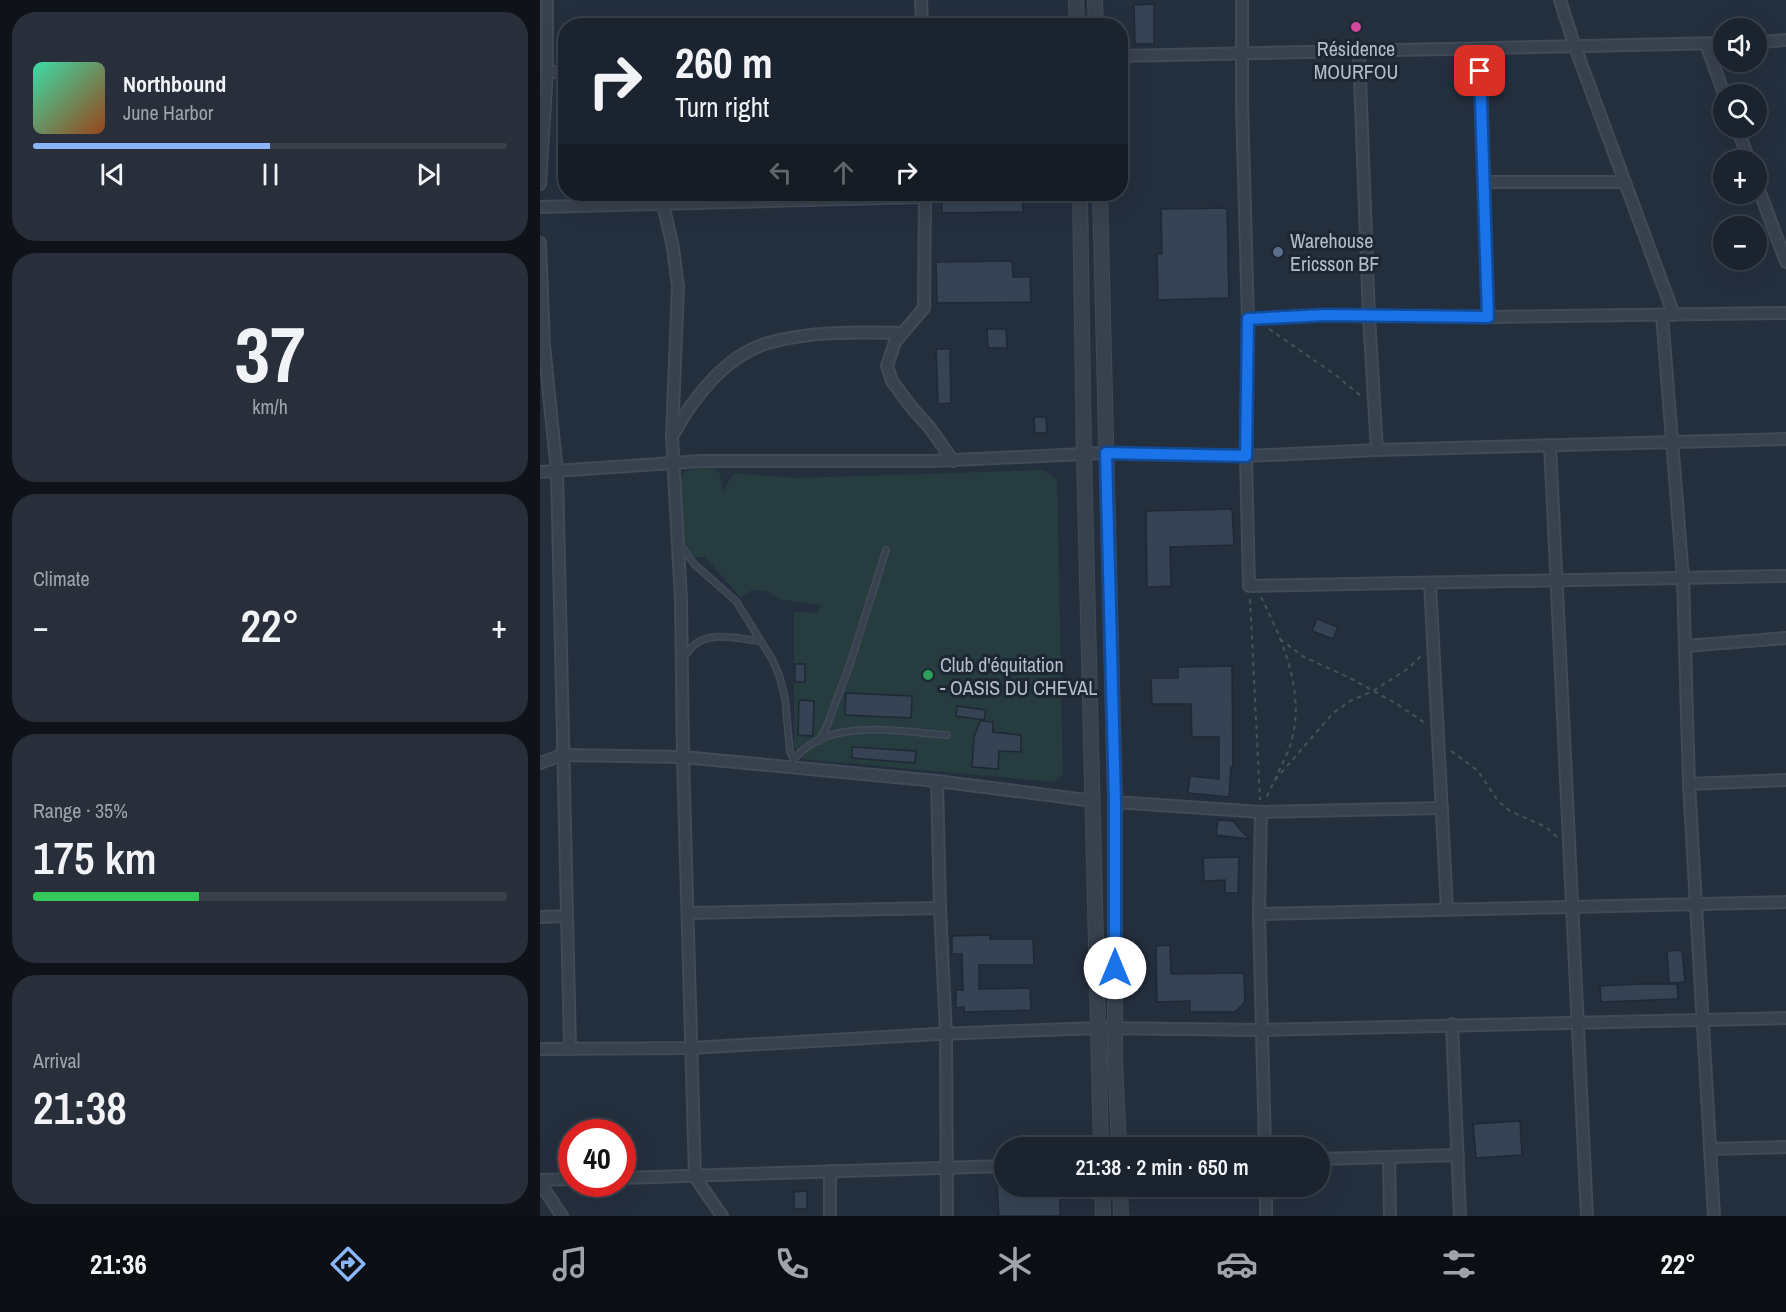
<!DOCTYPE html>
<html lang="en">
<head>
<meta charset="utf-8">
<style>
	body { margin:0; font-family:"Archivo Narrow",sans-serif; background:#282f3a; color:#f1f3f6; height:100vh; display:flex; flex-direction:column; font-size:22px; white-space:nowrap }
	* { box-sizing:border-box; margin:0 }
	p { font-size:20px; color:#a0a4aa }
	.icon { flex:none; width:33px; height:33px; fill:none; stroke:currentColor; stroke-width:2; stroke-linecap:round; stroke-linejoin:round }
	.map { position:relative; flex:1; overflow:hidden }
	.sheet { display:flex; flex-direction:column; gap:12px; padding:12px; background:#0f1319; width:540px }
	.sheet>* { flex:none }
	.top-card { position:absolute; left:18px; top:18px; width:570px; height:183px; border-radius:24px; box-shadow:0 6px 24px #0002,0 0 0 2px #39404a; background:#1b232e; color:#f1f3f6; overflow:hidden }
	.tools { position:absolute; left:1173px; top:18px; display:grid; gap:12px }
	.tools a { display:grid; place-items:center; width:54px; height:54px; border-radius:50%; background:#1b232e; box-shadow:0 6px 24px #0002,0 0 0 2px #39404a; font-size:30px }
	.speed { position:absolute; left:18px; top:1119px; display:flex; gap:12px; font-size:30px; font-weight:700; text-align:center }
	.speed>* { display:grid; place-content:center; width:78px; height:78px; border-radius:50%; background:#1b232e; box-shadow:0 6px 24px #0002,0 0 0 2px #39404a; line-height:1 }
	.speed .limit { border:9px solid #d22; background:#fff; color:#111 }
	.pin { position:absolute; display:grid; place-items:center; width:51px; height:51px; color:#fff; margin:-26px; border-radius:12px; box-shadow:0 3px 9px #0006 }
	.me { position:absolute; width:66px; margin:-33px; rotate:0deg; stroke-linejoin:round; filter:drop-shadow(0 0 4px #0008) }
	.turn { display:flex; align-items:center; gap:21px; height:126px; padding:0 18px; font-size:27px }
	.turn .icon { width:78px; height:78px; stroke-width:2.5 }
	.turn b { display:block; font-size:42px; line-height:51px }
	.lanes { display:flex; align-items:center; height:57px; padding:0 18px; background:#0003; justify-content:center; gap:30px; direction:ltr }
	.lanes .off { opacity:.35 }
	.big { font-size:45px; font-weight:600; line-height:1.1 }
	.sheet .tile { flex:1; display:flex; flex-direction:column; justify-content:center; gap:9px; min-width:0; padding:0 21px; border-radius:24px; background:#282f3a }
	.sheet .dial { align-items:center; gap:0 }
	.dial b { font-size:78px; line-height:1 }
	.song { display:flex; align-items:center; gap:18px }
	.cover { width:72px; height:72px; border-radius:9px; background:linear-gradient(135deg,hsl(160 70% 55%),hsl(20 70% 35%)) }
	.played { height:6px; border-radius:3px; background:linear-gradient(90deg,#8ab4f8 50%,#39404a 50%) }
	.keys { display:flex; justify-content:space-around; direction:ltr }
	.heat { display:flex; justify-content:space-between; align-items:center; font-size:33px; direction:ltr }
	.charge { height:9px; border-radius:4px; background:linear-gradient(90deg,#34c759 35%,#39404a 0) }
	.trip { position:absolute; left:454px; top:1137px; width:336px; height:60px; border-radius:30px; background:#1b232e; box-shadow:0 6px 24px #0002,0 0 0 2px #39404a; font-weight:600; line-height:60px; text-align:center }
	.dock { display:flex; height:96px; justify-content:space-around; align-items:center; background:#0b0e12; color:#a0a4aa }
	.dock .icon { width:42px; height:42px }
	.dock .selected { color:#8ab4f8 }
	.dock b { font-size:27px; color:#f1f3f6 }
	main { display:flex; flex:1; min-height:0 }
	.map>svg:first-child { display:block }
	.green { fill:#263c3f }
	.building { fill:#364354; stroke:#1f2835; stroke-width:1.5 }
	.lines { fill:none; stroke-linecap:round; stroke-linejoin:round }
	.service-casing { stroke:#414a57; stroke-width:8 }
	.minor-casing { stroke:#414a57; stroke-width:14 }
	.tertiary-casing { stroke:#414a57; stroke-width:16 }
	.path { stroke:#3f5557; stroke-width:2; stroke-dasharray:4.5 4.5; stroke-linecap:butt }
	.service { stroke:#38414e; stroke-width:5 }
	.minor { stroke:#38414e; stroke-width:10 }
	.tertiary { stroke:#38414e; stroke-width:14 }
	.route-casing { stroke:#114b97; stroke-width:15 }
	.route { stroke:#1a73e8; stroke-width:10 }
	.hotel-dot { fill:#d1479c; stroke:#1d2633; stroke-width:2 }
	.service-dot { fill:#5c6f8a; stroke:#1d2633; stroke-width:2 }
	.leisure-dot { fill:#2e9e5b; stroke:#1d2633; stroke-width:2 }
	.labels { text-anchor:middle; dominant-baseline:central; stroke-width:6; stroke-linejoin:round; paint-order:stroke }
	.poi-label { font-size:20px; fill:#b4bcc9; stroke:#1d2633; text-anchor:start }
</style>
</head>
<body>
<main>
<section class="sheet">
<div class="tile">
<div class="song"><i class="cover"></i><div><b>Northbound</b><p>June Harbor</p></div></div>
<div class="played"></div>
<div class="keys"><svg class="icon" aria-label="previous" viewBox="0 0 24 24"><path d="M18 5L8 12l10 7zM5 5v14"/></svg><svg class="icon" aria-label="pause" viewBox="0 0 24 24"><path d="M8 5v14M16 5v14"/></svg><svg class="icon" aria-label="next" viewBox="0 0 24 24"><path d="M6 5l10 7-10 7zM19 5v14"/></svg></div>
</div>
<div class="tile dial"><b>37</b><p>km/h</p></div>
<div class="tile"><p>Climate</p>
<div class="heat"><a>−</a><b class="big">22°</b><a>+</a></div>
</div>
<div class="tile"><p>Range · 35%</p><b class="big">175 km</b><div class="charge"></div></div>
<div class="tile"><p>Arrival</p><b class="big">21:38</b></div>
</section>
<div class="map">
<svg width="1246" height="1216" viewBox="0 0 1246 1216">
	<rect width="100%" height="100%" fill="#242f3e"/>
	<path class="green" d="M174 469 180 474 183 491 194 473 257 478 504 470 517 480 523 774 514 782 264 759 254 747V612L277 613 281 605 238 599 230 592 212 590 201 598 165 557H155C149 550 144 542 142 532 139 522 136 483 142 475 148 467 164 469 174 469Z"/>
	<g class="building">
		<path d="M614 4V44H595L594 5Z"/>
		<path d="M420 194H482L483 212 402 213V199L420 198Z"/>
		<path d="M687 208 689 298 618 300 617 254H622L621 209Z"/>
		<path d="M472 261 473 277H490L491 302 397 303 396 262Z"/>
		<path d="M447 329H466L467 348H448Z"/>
		<path d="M396 349H410L411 403 398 404Z"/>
		<path d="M494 417H506L507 433H495Z"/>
		<path d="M692 509 694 545 630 547 631 586 607 587 606 511Z"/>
		<path d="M777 619 798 627 793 639 772 631Z"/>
		<rect x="255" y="664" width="10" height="18"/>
		<path d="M692 666 693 767H691L689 797 648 793 650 776 679 779V737H652L651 704H612L611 678H638V667Z"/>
		<path d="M306 693 372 696 371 718 305 715Z"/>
		<path d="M259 700 274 701 273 736 258 735Z"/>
		<path d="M417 706 446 710 444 720 416 716Z"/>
		<path d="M440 721 453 722V732L481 735V752L459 751 458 769 432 767 434 737Z"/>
		<path d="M312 747 376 751 375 763 312 758Z"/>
		<path d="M678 820 693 821 709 839 676 835Z"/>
		<path d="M699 857 698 893H685V880L664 881 663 858Z"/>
		<path d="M450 935V939H493L494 965H439V989L490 988 491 1010 424 1012V1007L416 1008V990H423L422 954H412V936Z"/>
		<path d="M630 945 631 974 704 973 705 1002 695 1012H650V1001L617 1002 616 946Z"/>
		<path d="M1142 950 1145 982 1129 983 1127 951Z"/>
		<path d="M1101 984H1137L1138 999 1061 1002 1060 986Z"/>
		<path d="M980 1121 982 1155 936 1158 933 1124Z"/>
		<path d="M457 1186H520V1216H459Z"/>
		<path d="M267 1191V1209H254V1192Z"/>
	</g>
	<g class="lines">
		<defs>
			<g id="service">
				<path d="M141 545 154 564 196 601 232 659 239 675 245 698 250 752 254 759"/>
				<path d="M144 658C160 627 191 638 219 641"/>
				<path d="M279 741 286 728 309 667 346 550"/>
				<path d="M253 761C286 716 359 732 407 735"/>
			</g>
			<g id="minor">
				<path d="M381 0 382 26"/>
				<path d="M702 0V103L708 319 706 456 709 586 1246 576"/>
				<path d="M1020 0 1035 47 1134 315"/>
				<path d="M1216 42 1246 40"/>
				<path d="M1166 44 1184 94"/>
				<path d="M940 49 948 317"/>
				<path d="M819 52 829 317 837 450"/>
				<path d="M580 56 1184 43"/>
				<path d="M7 72H26"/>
				<path d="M1197 128 1209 160"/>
				<path d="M944 182H1085"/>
				<path d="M1216 182 1246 262"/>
				<path d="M0 184 7 72V0"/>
				<path d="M385 194 384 308 355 342 347 366 352 381 372 408 390 428 413 461"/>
				<path d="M123 204 133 248 138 287 132 436 141 600 143 757 155 1177 182 1216"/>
				<path d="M0 207 385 197"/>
				<path d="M0 243 4 345 17 472 30 1047"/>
				<path d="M1122 315 1143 578 1149 784 1174 1216"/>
				<path d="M708 319 786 315 948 317 1246 313"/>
				<path d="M134 433C154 397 186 355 228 343 270 331 317 332 361 333"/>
				<path d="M1010 445 1047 1216"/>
				<path d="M0 472 162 461H393L566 453 706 456 837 450 1246 439"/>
				<path d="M890 583 907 909"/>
				<path d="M1146 646 1246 638"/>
				<path d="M0 763 23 755 143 757 397 781 554 801"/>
				<path d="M397 781 400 908 406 1034 407 1216"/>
				<path d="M1149 784 1246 780"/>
				<path d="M575 802 721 812 902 808"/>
				<path d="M721 812 719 914 725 1148"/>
				<path d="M148 913 400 908"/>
				<path d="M719 914 1246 902"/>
				<path d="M0 917 27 916"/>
				<path d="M912 1024 920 1216"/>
				<path d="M0 1049 151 1048 397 1034 558 1028 722 1030 1246 1018"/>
				<path d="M1170 1149 1246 1147"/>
				<path d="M849 1157 850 1216"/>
				<path d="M780 1159 918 1155"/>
				<path d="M82 1178 465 1166"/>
				<path d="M0 1180 32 1179"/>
				<path d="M0 1183 22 1216"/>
				<path d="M726 1186V1216"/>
				<path d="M290 1216V1171"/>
			</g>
			<g id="tertiary">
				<path d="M536 0 537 26"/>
				<path d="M555 0 556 26"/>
				<path d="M540 194 544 455 561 1148"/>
				<path d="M560 194 575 802V1060L579 1148"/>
				<path d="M562 1186 563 1216"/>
				<path d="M580 1186 581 1216"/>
			</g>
		</defs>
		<use href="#service" class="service-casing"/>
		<use href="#minor" class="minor-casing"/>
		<use href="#tertiary" class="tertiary-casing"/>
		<g class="path">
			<path d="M729 329 794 374 821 396"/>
			<path d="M721 597C743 641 767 695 750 746 743 764 733 782 725 801"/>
			<path d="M710 599 720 800"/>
			<path d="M740 639 764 657 810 678 857 704 885 723"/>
			<path d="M911 751 938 771 958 801 970 811 1006 827 1017 837"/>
			<path d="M735 780 793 713 810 701 833 691 869 668 882 655"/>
		</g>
		<use href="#service" class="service"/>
		<use href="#minor" class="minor"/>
		<use href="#tertiary" class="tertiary"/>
	</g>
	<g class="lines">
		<defs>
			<path id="route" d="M575 968V802L566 453 706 456 708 319 786 315 948 317 940 71"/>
		</defs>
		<use href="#route" class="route-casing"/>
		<use href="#route" class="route"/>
	</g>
	<circle class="hotel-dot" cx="816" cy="27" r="6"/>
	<circle class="service-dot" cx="738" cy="252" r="6"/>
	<circle class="leisure-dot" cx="388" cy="675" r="6"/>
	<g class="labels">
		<g class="poi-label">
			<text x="816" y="48" text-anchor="middle">Résidence<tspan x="816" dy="23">MOURFOU</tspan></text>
			<text x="750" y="240">Warehouse<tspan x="750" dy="23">Ericsson BF</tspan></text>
			<text x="400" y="664">Club d'équitation<tspan x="400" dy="23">- OASIS DU CHEVAL</tspan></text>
		</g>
	</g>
</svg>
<div class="tools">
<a><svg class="icon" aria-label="sound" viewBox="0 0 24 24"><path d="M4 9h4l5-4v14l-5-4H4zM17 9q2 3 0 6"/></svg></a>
<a><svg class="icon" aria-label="search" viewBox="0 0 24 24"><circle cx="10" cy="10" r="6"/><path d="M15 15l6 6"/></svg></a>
<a>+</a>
<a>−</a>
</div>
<div class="speed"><div class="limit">40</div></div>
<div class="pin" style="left:940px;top:71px;background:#d93025"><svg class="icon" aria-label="arrive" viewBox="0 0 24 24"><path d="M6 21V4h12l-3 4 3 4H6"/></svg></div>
<svg class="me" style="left:575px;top:968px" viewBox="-20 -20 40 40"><circle r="19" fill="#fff"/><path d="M0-13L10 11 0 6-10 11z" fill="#1a73e8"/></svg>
<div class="trip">21:38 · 2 min · 650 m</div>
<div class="top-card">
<div class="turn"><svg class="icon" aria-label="right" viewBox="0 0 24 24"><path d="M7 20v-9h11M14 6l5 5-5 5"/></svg><div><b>260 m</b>Turn right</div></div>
<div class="lanes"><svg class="icon off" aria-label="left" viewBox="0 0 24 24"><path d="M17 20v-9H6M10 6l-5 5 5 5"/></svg><svg class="icon off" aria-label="ahead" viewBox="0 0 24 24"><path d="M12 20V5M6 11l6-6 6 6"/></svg><svg class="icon" aria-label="right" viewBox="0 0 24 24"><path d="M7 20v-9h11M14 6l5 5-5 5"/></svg></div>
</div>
</div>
</main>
<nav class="dock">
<b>21:36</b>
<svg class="icon selected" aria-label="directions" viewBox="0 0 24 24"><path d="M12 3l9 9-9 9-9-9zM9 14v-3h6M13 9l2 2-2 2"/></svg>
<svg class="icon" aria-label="music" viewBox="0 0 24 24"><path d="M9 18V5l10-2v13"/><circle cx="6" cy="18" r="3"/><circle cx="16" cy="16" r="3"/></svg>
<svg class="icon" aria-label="phone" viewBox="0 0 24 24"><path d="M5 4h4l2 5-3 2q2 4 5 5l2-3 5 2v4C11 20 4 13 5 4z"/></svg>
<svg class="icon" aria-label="climate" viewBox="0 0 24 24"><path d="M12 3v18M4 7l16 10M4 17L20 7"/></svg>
<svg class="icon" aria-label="car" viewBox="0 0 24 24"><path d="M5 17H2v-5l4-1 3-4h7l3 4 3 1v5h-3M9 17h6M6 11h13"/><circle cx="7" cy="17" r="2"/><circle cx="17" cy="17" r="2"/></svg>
<svg class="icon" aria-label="filters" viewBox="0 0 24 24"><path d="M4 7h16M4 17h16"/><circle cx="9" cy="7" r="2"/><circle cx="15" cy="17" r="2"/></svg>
<b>22°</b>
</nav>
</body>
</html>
